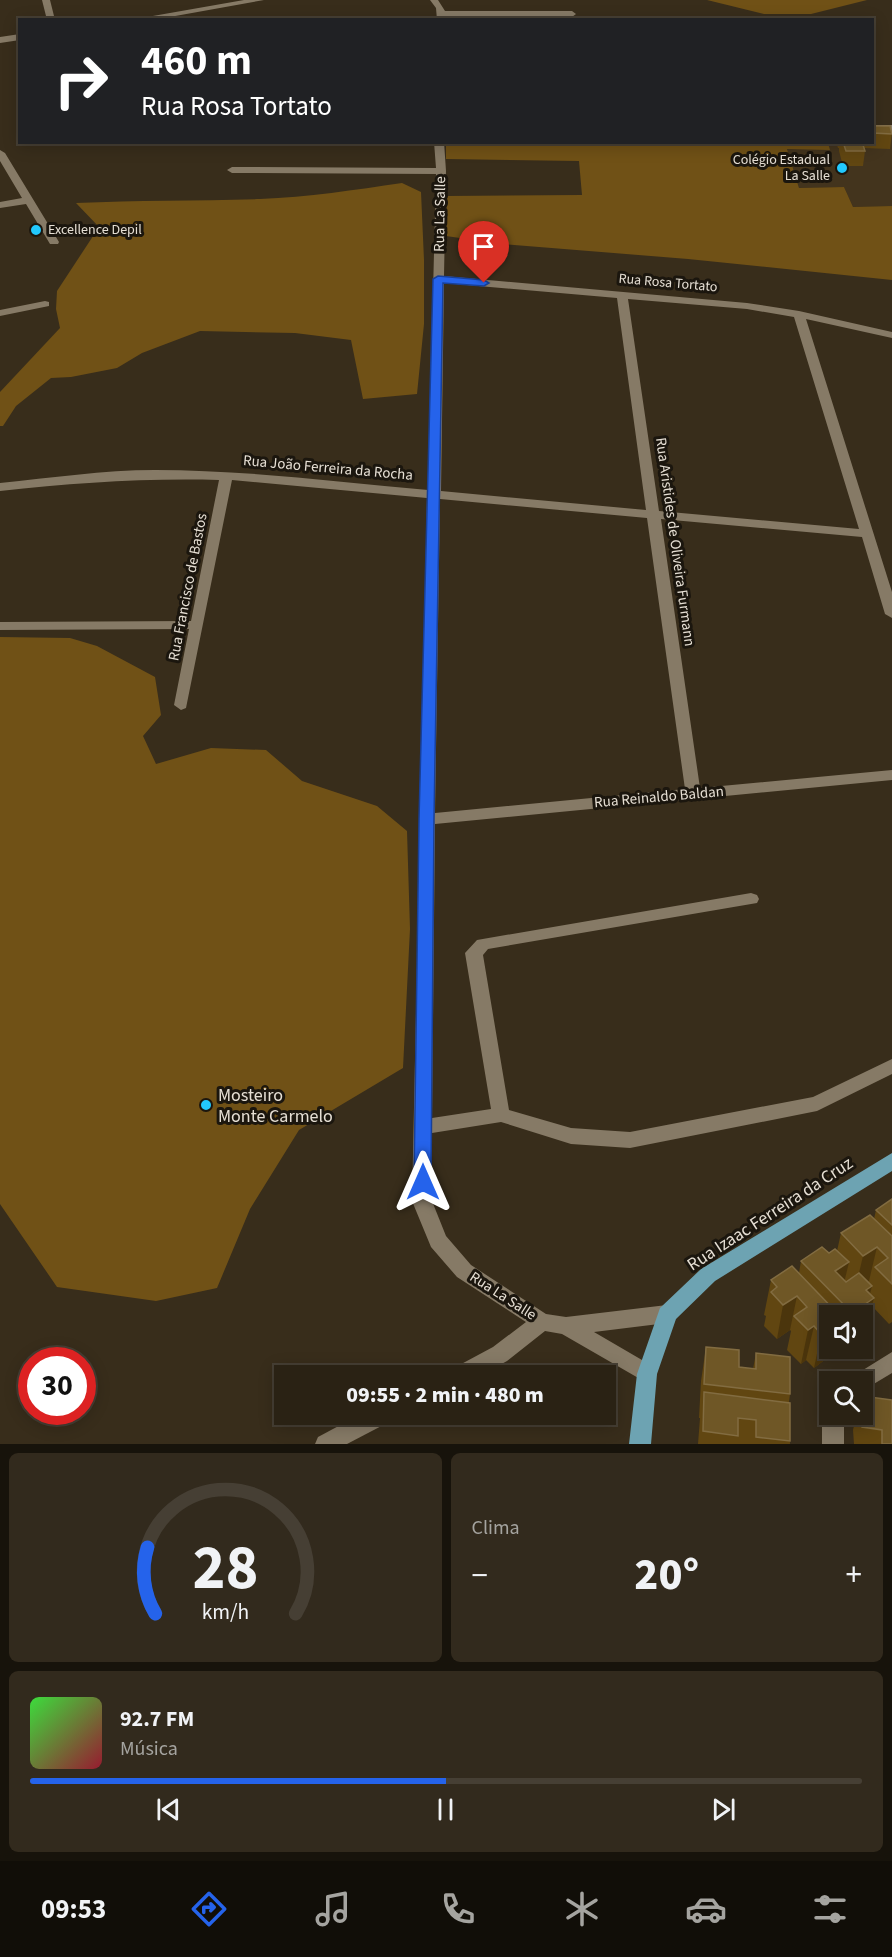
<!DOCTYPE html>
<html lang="pt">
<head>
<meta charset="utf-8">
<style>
	body { margin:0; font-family:"Source Sans 3",sans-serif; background:#322a1d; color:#f1f3f6; height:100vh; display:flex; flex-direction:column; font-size:22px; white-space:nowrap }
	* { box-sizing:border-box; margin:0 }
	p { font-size:20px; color:#a5a4a0 }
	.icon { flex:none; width:33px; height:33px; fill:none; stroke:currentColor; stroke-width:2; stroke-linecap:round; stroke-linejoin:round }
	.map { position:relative; height:1444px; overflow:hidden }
	.drawer { display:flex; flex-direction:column; gap:9px; padding:9px; background:#17130b; flex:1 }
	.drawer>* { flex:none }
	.top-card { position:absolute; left:18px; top:18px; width:856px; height:126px; border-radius:0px; box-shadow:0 3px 15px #0003,0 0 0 2px #463f34; background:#202124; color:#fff; overflow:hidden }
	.fabs { position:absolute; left:819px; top:1305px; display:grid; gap:12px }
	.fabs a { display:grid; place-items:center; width:54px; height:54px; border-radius:0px; background:#2a2214; box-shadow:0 3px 15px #0003,0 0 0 2px #463f34; font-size:30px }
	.speed { position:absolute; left:18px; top:1347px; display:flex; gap:12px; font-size:30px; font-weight:700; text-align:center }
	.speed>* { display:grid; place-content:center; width:78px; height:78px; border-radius:50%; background:#2a2214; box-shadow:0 3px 15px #0003,0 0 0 2px #463f34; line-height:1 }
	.speed .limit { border:9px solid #d22; background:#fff; color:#111 }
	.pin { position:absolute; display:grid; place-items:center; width:51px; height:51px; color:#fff; margin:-62px -26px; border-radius:50% 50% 50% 0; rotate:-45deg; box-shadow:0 0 6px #0007 }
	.pin .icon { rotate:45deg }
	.me { position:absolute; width:66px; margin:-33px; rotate:0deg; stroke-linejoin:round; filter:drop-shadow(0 0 4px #0008) }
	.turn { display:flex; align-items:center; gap:21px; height:126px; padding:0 24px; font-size:27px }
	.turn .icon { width:78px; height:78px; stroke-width:2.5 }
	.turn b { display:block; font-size:42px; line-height:51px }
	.big { font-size:45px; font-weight:800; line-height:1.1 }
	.drawer .tile { flex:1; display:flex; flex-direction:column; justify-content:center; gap:9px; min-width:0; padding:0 21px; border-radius:9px; background:#322a1d }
	.drawer .dial { align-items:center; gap:0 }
	.dial svg { height:156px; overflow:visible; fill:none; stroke:#463f34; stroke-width:7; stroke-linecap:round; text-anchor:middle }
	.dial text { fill:#f1f3f6; stroke:none }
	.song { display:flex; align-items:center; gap:18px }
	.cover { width:72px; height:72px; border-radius:9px; background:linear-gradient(135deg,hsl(120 70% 55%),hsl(350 70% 35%)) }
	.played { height:6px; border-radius:3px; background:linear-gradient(90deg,#2563eb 50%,#463f34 50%) }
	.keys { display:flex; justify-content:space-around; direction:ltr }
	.heat { display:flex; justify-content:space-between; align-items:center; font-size:33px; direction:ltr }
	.drawer .tiles { flex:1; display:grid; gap:9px; grid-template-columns:1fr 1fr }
	.tile:last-child { grid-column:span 2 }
	.trip { position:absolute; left:274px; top:1365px; width:342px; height:60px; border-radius:0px; background:#2a2214; box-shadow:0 3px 15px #0003,0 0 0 2px #463f34; font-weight:800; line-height:60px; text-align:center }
	.dock { display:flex; height:96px; justify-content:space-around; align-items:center; background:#110e08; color:#a5a4a0 }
	.dock .icon { width:42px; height:42px }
	.dock .on { color:#2563eb }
	.dock b { font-size:27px; color:#f1f3f6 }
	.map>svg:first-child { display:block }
	.built { fill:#43341d }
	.green { fill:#705116 }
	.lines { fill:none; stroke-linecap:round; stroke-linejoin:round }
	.minor { fill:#867a66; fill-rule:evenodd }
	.major { fill:#6da3b2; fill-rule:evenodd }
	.wall { fill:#614611 }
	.shaded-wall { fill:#4b350c }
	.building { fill:#6f5726; stroke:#826c41; stroke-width:1.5 }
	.route { fill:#2563eb; stroke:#184099; stroke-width:1.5 }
	.poi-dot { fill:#22c9fd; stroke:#1b160e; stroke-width:2 }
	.labels { text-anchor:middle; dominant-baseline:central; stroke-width:6; stroke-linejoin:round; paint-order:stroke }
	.far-poi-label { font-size:14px; fill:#e6dfd4; stroke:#1b160e; text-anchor:end }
	.far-street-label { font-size:14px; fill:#e6dfd4; stroke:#1b160e }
	.street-label { font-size:15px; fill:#e6dfd4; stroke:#1b160e }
	.near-poi-label { font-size:18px; fill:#e6dfd4; stroke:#1b160e; text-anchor:start }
	.near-street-label { font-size:18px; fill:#e6dfd4; stroke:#1b160e }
</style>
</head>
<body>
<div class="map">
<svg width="892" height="1444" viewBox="0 0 892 1444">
	<rect width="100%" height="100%" fill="#382d1b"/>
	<path class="built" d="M892 133V206L853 207 844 187 799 188 787 149 766 143 873 142Z"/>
	<g class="green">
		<path d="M707 0H867L811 14H764Z"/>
		<path d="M446 143H828L830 150 787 149 799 188 844 187 853 207 892 206V280L688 259 502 244 446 236 447 196 582 195 579 161 446 159Z"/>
		<path d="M402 183 421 192 424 260V324L417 394 363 399 351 340 295 333 200 331 142 353 117 368 71 377 51 378 16 406 3 426H0V392L60 328 56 309 57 291 99 227 76 203C138 200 199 201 260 199 308 197 355 190 402 183Z"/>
		<path d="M0 637 70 638 97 646 155 677 161 715 143 736 156 764 211 748 266 750 302 781 377 806 407 831 410 929 403 1068 299 1130 250 1209 217 1288 156 1301 57 1287 0 1204Z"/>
	</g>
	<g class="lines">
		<g class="minor">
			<path d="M42 0H50L55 20H47Z"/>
			<path d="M244 0H264L153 20H130Z"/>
			<path d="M430 0H438L445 11H572L576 14 572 17H445V20H437L436 8Z"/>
			<path d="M20 34V40L0 43V37Z"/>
			<rect x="873" y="125" width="19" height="6"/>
			<path d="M434 142H444L446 171 444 276 747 303 799 311 892 332V338L806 319 892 592V618L885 614 862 537 661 519 700 788 892 770V780L435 824 432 1118 491 1109 465 953 477 940 751 893 757 895 759 899 757 903 488 949 483 955 509 1110 571 1128 630 1132 813 1097 892 1059V1074L817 1111 630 1148 571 1144 501 1122 432 1133V1201L446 1236 471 1265 546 1314 566 1317 667 1305 674 1308 677 1314 674 1320 667 1323 594 1332 654 1367 657 1374 654 1381 647 1383 562 1334 545 1331 507 1361 480 1376H449L452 1369 493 1347 526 1322 457 1277 431 1247 412 1201 427 498 232 480 186 708 181 710 174 705 189 629 0 630V622L191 621 219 480C144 478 74 483 0 491V483C51 478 103 470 155 470 246 470 337 482 428 490L436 174 232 173 227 170 232 167 436 168ZM444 283 617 298 646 510 441 491ZM628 299 747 309 794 317 859 529 659 511ZM440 499 647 518 685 789 435 813Z"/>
			<path d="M0 150 5 153 59 242 58 244H50L26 204 0 208V202L22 198 0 161Z"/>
			<path d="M45 301 49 302V306L0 316V310Z"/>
			<path d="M892 1352V1373L862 1391V1382H852L855 1375Z"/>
			<path d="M830 1406V1414H844V1444H822V1414L825 1407Z"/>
			<path d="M361 1414H393L391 1421 347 1444H315L318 1437Z"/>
		</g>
		<path class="major" d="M892 1153V1171L715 1281 676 1319 657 1374 651 1444H629L637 1374 660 1308 701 1269Z"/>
	</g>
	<g class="wall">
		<path d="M873 126 892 133 890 149 864 148 865 151 863 166H843L839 151V148H838L836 142H873Z"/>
		<path d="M892 1199V1322L889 1324 872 1306 865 1332 862 1316H830L835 1352 814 1368 806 1360 801 1364 787 1350 791 1331 790 1330 777 1339 764 1326 766 1316 764 1315 771 1280 799 1273 801 1261 837 1251 841 1233 874 1219 876 1210Z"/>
		<path d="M706 1347 739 1367 753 1369 756 1353 790 1394 789 1402 790 1444H698L700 1418H699L701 1381Z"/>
		<path d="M892 1400V1444H854L853 1430 857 1414H862Z"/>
	</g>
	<g class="shaded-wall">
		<path d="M877 1247 869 1281 855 1290 863 1256Z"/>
		<path d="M849 1262 841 1296 835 1271Z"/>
		<path d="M872 1286 868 1302 874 1298 865 1332 862 1334V1316H851L852 1313 866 1290Z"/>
		<path d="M797 1296 790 1330 777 1339 783 1305Z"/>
		<path d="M814 1326 806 1360 801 1364 808 1330Z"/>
		<path d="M830 1328V1348H836L835 1352 814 1368 821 1334Z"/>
	</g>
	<g class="building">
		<path d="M873 126H890L892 134 873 133Z"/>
		<path d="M843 142H862L865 151H846Z"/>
		<path d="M892 1199V1225L876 1210Z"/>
		<path d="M870 1215 892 1236V1284L875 1267 888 1258 877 1247 863 1256 841 1233Z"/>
		<path d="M822 1247 829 1253 835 1249 849 1262 835 1271 846 1282 859 1273 872 1286 866 1290 874 1298 852 1313 801 1261Z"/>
		<path d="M792 1266 840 1316H830V1328L821 1334 814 1326 808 1330 794 1316 807 1307 797 1296 783 1305 771 1292 777 1287 771 1280Z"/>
		<path d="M706 1347 739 1350V1367L756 1369V1353L790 1357V1394L704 1384Z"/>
		<path d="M704 1392 790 1403V1441L756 1437V1420L738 1418V1436L703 1431Z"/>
		<path d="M862 1396 892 1400V1444H882V1430L862 1427Z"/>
	</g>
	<path class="route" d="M438 276 484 280 489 283 484 286 443 283 434 819 431 1182 429 1187 423 1189 416 1187 414 1182 419 819 433 279Z"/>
	<g class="poi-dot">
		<circle cx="842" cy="168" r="6"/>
		<circle cx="36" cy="230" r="6"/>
		<circle cx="206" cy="1105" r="6"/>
	</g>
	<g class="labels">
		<g class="far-poi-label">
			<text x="830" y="160">Colégio Estadual<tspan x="830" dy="16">La Salle</tspan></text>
			<text x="48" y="230" text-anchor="start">Excellence Depil</text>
		</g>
		<g class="far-street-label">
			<text transform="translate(668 283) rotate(5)">Rua Rosa Tortato</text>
		</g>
		<g class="street-label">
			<text transform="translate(440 214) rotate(-89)">Rua La Salle</text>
			<text transform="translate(328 468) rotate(5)">Rua João Ferreira da Rocha</text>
			<text transform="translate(675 542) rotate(82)">Rua Aristides de Oliveira Furmann</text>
			<text transform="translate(188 587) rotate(-79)">Rua Francisco de Bastos</text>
			<text transform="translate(659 797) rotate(-5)">Rua Reinaldo Baldan</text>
			<text transform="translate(503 1296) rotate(33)">Rua La Salle</text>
		</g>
		<g class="near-poi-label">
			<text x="218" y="1095">Mosteiro<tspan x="218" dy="21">Monte Carmelo</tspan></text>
		</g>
		<g class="near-street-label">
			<text transform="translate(770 1214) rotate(-33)">Rua Izaac Ferreira da Cruz</text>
		</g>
	</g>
</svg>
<div class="fabs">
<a><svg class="icon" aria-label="sound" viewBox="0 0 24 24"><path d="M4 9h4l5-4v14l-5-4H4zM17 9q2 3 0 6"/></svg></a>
<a><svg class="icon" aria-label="search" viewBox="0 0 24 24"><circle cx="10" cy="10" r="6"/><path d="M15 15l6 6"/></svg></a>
</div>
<div class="speed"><div class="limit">30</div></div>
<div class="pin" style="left:484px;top:283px;background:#d93025"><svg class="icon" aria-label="arrive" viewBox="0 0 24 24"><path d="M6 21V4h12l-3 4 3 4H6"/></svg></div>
<svg class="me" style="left:423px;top:1182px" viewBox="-20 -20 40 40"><path d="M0-17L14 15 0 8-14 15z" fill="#2563eb" stroke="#fff" stroke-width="4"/></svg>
<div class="trip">09:55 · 2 min · 480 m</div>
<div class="top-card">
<div class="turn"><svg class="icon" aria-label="right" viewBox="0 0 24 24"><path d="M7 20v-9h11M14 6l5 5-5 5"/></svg><div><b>460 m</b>Rua Rosa Tortato</div></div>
</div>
</div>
<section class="drawer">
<div class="tiles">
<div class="tile dial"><svg viewBox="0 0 100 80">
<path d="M14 69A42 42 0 1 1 86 69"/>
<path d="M14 69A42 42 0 0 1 10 35" stroke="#2563eb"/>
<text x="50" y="56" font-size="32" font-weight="700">28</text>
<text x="50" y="72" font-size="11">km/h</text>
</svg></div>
<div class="tile"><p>Clima</p>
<div class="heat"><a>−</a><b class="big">20°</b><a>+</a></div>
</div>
<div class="tile">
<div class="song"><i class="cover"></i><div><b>92.7 FM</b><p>Música</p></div></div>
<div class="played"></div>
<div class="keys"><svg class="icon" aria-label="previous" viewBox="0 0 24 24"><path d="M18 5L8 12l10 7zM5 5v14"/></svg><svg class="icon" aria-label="pause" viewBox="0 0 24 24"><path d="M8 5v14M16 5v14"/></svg><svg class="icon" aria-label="next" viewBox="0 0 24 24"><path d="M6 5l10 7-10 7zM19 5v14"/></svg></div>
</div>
</div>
</section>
<nav class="dock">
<b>09:53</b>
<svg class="icon on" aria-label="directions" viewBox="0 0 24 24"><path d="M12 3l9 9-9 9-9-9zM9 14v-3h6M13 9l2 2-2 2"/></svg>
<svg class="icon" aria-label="music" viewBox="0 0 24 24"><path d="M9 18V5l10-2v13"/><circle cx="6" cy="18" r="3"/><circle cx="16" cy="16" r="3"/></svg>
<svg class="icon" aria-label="phone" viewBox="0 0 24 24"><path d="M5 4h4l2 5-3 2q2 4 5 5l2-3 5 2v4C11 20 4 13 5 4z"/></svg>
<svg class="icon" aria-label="climate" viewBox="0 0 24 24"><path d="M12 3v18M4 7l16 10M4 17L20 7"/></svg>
<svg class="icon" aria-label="car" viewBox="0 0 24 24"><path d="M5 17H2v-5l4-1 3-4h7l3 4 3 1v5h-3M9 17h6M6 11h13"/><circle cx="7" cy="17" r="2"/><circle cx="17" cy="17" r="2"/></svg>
<svg class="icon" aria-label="filters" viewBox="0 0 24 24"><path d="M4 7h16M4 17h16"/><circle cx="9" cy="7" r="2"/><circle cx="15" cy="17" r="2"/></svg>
</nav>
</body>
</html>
